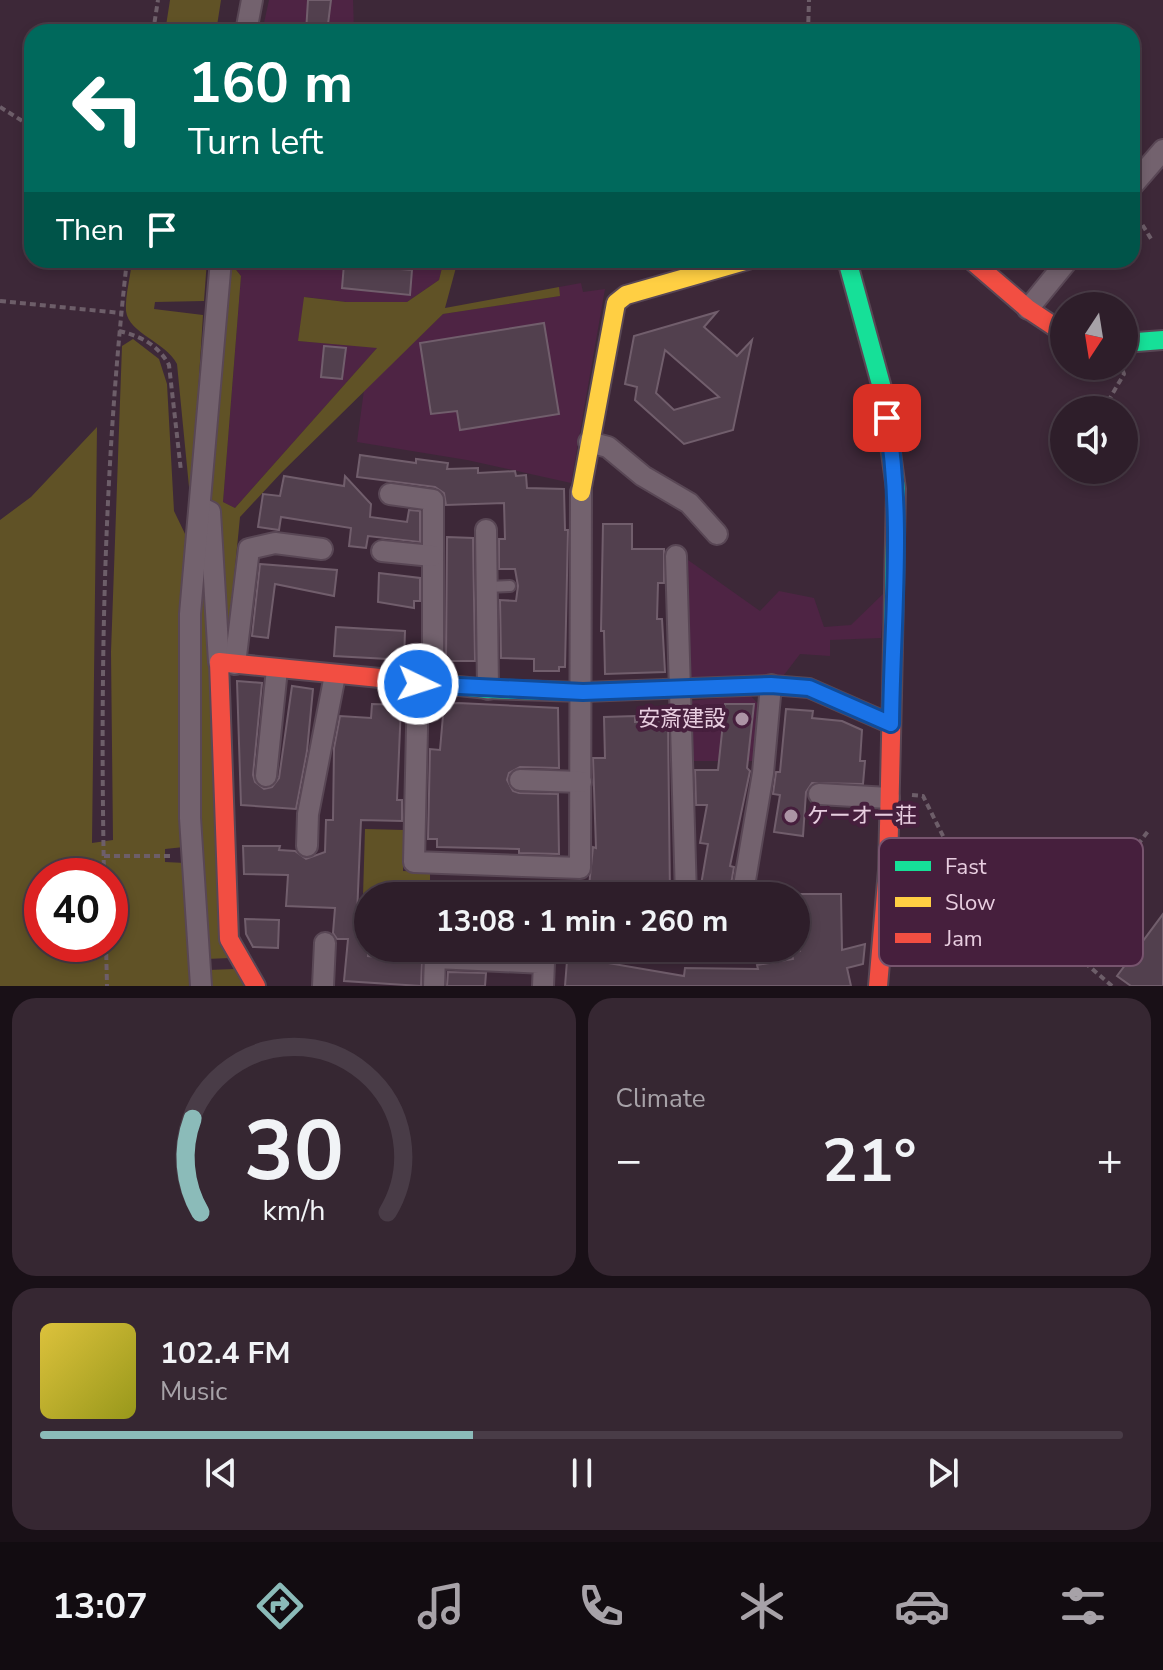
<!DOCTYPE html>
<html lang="en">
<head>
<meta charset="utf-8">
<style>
	body { margin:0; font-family:"Nunito Sans","Noto Sans JP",sans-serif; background:#362732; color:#f1f3f6; height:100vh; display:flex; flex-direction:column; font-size:30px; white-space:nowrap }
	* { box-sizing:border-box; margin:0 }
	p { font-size:26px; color:#a7a2a8 }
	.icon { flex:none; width:44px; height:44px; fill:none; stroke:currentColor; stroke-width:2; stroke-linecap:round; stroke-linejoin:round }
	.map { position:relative; height:986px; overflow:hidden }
	.side { display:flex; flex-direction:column; gap:12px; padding:12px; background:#191017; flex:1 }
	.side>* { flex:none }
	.top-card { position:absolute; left:24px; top:24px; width:1116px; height:244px; border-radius:24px; box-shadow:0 4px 12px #0003,0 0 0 2px #493c47; background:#00695c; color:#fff; overflow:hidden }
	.needle { width:52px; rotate:192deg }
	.buttons { position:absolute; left:1050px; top:292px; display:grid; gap:16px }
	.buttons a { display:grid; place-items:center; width:88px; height:88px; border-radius:50%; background:#2e1e2a; box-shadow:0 4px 12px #0003,0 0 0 2px #493c47; font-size:40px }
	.speed { position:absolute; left:24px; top:858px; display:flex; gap:16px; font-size:40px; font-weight:700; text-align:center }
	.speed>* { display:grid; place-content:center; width:104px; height:104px; border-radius:50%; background:#2e1e2a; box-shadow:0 4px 12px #0003,0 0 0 2px #493c47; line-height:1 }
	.speed .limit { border:12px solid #d22; background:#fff; color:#111 }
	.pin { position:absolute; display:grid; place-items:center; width:68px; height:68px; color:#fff; margin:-34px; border-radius:16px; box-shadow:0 4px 12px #0006 }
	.me { position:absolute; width:88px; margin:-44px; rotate:94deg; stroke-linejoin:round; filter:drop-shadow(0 0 6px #0008) }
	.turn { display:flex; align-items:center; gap:28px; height:168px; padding:0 32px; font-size:36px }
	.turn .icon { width:104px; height:104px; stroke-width:2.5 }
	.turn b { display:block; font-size:56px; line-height:68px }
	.then { display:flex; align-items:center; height:76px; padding:0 32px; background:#0003; gap:16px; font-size:30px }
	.big { font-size:60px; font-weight:700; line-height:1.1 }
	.side .card { flex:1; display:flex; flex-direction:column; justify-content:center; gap:12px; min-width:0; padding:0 28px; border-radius:24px; background:#362732 }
	.side .dial { align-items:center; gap:0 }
	.dial svg { height:208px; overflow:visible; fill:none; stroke:#493c47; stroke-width:7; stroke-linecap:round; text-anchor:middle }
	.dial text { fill:#f1f3f6; stroke:none }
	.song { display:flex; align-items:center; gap:24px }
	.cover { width:96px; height:96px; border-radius:12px; background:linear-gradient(135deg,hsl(50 70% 55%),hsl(60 70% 35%)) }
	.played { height:8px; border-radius:4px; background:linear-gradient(90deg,#8bbbb9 40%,#493c47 40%) }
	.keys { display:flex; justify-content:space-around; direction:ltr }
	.heat { display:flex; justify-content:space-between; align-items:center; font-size:44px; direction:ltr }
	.side .tiles { flex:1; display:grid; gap:12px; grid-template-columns:1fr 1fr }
	.card:last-child { grid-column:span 2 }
	.trip { position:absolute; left:354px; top:882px; width:456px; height:80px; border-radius:40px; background:#2e1e2a; box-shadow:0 4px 12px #0003,0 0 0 2px #493c47; font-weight:700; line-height:80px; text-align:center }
	.menu { display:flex; height:128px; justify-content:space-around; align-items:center; background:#120c11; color:#a7a2a8 }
	.menu .icon { width:56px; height:56px }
	.menu .selected { color:#8bbbb9 }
	.menu b { font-size:36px; color:#f1f3f6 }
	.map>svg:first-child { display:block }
	.built { fill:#4e2444 }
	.green { fill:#605226; fill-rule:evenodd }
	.building { fill:#52404e; stroke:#715e6c; stroke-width:2; fill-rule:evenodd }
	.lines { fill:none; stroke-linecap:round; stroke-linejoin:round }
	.lane-casing { stroke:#594755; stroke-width:14 }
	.street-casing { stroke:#594755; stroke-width:24 }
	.fast-casing { stroke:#594755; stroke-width:22 }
	.slow-casing { stroke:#594755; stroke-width:22 }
	.jam-casing { stroke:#594755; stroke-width:22 }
	.path { stroke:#6d5e69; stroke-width:4; stroke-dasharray:6 4; stroke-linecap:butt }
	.lane { stroke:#73626e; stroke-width:10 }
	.street { stroke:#73626e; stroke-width:20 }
	.fast { stroke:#16e098; stroke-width:18 }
	.slow { stroke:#ffcf43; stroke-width:18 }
	.jam { stroke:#f24e42; stroke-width:18 }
	.route-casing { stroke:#114b97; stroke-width:20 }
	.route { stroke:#1a73e8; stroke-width:14 }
	.poi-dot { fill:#ac94a5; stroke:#461f3d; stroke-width:3 }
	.labels { text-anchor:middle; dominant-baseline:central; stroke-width:8; stroke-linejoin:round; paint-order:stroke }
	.poi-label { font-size:22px; fill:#e8cee0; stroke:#461f3d; text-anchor:end }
	.key { fill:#461f3d; stroke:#77546e; stroke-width:2 }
	.key-label { font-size:22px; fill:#e8cee0 }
</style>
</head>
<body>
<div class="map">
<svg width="1163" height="986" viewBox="0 0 1163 986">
	<rect width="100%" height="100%" fill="#3d2838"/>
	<g class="built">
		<path d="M269 0H353L354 32H262Z"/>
		<path d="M229 260H444L439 280 407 302H346L305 297 298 341 378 347 235 508 223 502 241 276Z"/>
		<path d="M581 283 583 292 605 289 571 483 467 460 357 442 364 390 443 314 559 296V287Z"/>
		<path d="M688 560 760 611 779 591 814 598 824 627 851 625 884 593 881 638 830 640V656L800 654 784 675 690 679Z"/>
		<path d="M750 695 759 705 753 761H693L688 701Z"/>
	</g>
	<g class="green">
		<path d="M170 0H221L216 32H165Z"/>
		<path d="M132 260H207L204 301 155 302 154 309 203 315 192 488 189 487 177 364C165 341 129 334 126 311 125 295 131 275 132 260Z"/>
		<path d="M444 260H458L445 308 559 287 560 296 443 314 282 472 240 517 227 649 215 515 211 498 229 261 241 276 223 502 235 508 377 348 298 341 304 297 346 302H407L439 280Z"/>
		<path d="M133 339 159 359 167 384 174 511 187 538 184 847 165 849V862L185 863 193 986H0V520L31 497 97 427 92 843 113 840 111 652 122 346ZM42 876H110V944H42Z"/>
		<path d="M202 525 230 958 206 959C196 814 192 669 202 525Z"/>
		<path d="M365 829 404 830 403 871 430 872V896H363Z"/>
		<path d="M235 969 249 986H211L207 970Z"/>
	</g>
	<g class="building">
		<path d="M308 0H331L327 32H306Z"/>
		<path d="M344 264 412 270 410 295 342 288Z"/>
		<path d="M717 312 704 327 737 356 752 340 733 430 684 444 635 400 637 387 625 384 634 336ZM665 350 719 397 674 410 656 393Z"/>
		<path d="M544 323 559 414 460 430 457 411 431 414 420 343Z"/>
		<path d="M324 346 346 348 342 379 321 377Z"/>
		<path d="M360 455 416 463V459L448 463 447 469 478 468V473L515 471 516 476 526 475 527 488 564 489 565 530H568L565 667H559V671H534V659L501 658 500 600 516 601 518 586 515 569H499V539H505L504 503 446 505 444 493 435 487 357 477Z"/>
		<path d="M284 476 344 486 345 476 371 504 370 517 407 522 409 510 420 511V542L368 536 366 548 349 546 351 528 281 517 279 530 258 527 263 494 280 496Z"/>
		<path d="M603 524H632V549H664V583H658L657 619H662L665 672 605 674 604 631H601Z"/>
		<path d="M447 537 473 538 475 661H446Z"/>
		<path d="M260 564 337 570 334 596 275 584 268 638 252 636Z"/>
		<path d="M379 573 420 578V601H414V608L378 602Z"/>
		<path d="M336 627 405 631 404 663 388 662V659L334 656Z"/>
		<path d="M237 681 262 683 253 775 255 782 264 789 272 787 279 778 292 686 313 689 307 751 296 809 241 805Z"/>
		<path d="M458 703 558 708 559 768 520 767 509 773 507 780 513 791 519 793 558 794 559 854 519 853V849L437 847V839H428L430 749 440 750 444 704Z"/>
		<path d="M372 704 401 705 397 800H402V821L361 820 357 915 368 916V956L422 962 421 986 344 981 348 939H337L333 933 335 908 286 906 288 875 244 874 243 846H280L279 850 295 851 306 859 325 852 326 820H333L334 748 340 716 371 718Z"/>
		<path d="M725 704H754L747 768 750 771 730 866 734 867 730 890 701 885 708 844 700 843 707 805H696L695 770H718Z"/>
		<path d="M786 709 813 711 812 718 842 721 862 730 860 761H865L863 784 812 783 806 792 803 836 774 832 780 795 773 794 776 772H780Z"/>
		<path d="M635 716V722L668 721 670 896H588L593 847 596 848 593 758H605L604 717Z"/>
		<path d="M800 894H841L842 950 865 944 863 964 847 968 851 986H565L568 948H604L602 962 684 976 685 968 758 969 757 965 793 959 792 953 800 951Z"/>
		<path d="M1163 914V986H1131L1117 976Z"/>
		<path d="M245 919 279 920 278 948 253 947 246 934Z"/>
		<path d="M448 972 486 973 485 986H447Z"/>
	</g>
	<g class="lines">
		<defs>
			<path id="lane" d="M487 587 510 586"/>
			<g id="street">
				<path d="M246 32 252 0"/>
				<path d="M1132 186 1163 150"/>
				<path d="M1028 309 1068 260"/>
				<path d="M589 442 608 447 643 476 689 503 717 534"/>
				<path d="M390 494 433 500V685"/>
				<path d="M202 508 210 512 219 662"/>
				<path d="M486 530 488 689"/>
				<path d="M382 551 432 556"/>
				<path d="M676 556 686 896"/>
				<path d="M235 664 249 549 275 543 322 549"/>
				<path d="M418 684 414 862 580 868 581 492"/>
				<path d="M266 776 277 669"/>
				<path d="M520 780 581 782"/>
				<path d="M819 794 889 798"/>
				<path d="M307 846 308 814 335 675"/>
				<path d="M743 892 763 773 771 685"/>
				<path d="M201 986 190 818V614L221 260"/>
				<path d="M323 986 325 943"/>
				<path d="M434 986 435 958 544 963 543 986"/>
			</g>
			<g id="fast">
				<path d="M847 260 882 388 896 489 892 695"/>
				<path d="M1124 343 1163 340"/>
				<path d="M380 678 488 689 583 692 771 685 809 688 891 724"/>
			</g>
			<path id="slow" d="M581 492 616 303 626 295 748 260"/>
			<g id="jam">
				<path d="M971 260 1028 309 1064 333"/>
				<path d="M256 986 229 939 219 662 380 678"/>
				<path d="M878 986 888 870 892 695"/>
			</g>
		</defs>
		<use href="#lane" class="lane-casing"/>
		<use href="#street" class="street-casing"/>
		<use href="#fast" class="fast-casing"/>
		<use href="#slow" class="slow-casing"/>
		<use href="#jam" class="jam-casing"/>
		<g class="path">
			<path d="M153 32 158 0"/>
			<path d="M808 32 809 0"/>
			<path d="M0 107 32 127"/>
			<path d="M1132 208 1153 242"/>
			<path d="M0 301 121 313"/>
			<path d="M119 331C141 336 158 345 169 365L181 471"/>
			<path d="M1103 410 1124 374 1121 366"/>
			<path d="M912 795 923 796 974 898"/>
			<path d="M104 856H173"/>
			<path d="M104 876C100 670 104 464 127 260"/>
			<path d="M106 944 107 986"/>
			<path d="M1112 986 1062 943 1149 830"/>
		</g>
		<use href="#lane" class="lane"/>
		<use href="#street" class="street"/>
		<use href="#fast" class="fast"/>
		<use href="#slow" class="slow"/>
		<use href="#jam" class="jam"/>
	</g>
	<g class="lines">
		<defs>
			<path id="route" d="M418 684 583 692 771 685 809 688 891 724C892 622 904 519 887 418"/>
		</defs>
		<use href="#route" class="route-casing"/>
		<use href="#route" class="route"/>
	</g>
	<g class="poi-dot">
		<circle cx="742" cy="719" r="8"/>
		<circle cx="791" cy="816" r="8"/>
	</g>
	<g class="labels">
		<g class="poi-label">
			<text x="726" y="719">安斎建設</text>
			<text x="807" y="816" text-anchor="start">ケーオー荘</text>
		</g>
	</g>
	<rect x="879" y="838" width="264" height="128" rx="12" class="key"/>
	<rect x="895" y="861" width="36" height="10" fill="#16e098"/>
	<rect x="895" y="897" width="36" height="10" fill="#ffcf43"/>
	<rect x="895" y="933" width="36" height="10" fill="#f24e42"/>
	<g class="key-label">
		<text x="945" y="874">Fast</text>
		<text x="945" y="910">Slow</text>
		<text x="945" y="946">Jam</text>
	</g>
</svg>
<div class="buttons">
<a><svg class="needle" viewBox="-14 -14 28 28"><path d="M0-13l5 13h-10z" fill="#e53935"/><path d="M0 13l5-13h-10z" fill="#a7a2a8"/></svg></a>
<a><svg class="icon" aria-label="sound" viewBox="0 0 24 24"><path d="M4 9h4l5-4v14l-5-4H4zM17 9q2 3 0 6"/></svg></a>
</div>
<div class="speed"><div class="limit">40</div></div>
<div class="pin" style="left:887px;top:418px;background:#d93025"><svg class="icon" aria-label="arrive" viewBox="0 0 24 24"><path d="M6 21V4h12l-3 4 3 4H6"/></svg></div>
<svg class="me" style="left:418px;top:684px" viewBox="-20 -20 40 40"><circle r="17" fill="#1a73e8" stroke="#fff" stroke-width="3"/><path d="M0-11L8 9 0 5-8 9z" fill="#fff"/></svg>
<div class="trip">13:08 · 1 min · 260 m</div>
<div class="top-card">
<div class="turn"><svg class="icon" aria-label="left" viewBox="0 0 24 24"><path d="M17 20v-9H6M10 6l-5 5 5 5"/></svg><div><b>160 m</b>Turn left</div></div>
<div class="then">Then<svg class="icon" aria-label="arrive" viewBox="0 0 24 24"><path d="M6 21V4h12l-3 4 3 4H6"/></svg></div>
</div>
</div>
<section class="side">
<div class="tiles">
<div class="card dial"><svg viewBox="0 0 100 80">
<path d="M14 69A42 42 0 1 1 86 69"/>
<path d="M14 69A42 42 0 0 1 11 33" stroke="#8bbbb9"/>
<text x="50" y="56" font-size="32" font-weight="700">30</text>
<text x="50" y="72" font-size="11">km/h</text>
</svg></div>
<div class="card"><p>Climate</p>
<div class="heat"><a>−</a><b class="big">21°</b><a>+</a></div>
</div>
<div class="card">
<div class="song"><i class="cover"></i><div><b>102.4 FM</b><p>Music</p></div></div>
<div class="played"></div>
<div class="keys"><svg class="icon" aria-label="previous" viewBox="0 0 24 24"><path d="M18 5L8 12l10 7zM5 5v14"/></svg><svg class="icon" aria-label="pause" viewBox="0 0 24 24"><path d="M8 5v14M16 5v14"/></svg><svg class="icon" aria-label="next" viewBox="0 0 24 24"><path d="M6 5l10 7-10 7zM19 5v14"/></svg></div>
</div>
</div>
</section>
<nav class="menu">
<b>13:07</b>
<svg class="icon selected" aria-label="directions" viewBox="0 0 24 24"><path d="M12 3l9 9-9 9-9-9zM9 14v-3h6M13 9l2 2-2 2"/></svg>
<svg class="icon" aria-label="music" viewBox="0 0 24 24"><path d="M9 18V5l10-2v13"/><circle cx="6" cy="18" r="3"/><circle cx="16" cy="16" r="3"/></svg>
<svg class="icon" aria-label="phone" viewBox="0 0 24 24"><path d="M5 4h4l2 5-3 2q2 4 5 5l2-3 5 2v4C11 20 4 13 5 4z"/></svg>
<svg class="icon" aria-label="climate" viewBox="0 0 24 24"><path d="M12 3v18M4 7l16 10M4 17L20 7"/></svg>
<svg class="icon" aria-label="car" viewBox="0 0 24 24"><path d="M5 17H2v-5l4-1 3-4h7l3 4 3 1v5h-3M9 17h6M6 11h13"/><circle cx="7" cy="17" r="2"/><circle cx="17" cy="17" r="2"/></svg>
<svg class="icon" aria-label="filters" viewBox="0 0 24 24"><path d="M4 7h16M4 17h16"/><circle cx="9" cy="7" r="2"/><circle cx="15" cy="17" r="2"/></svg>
</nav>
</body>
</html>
